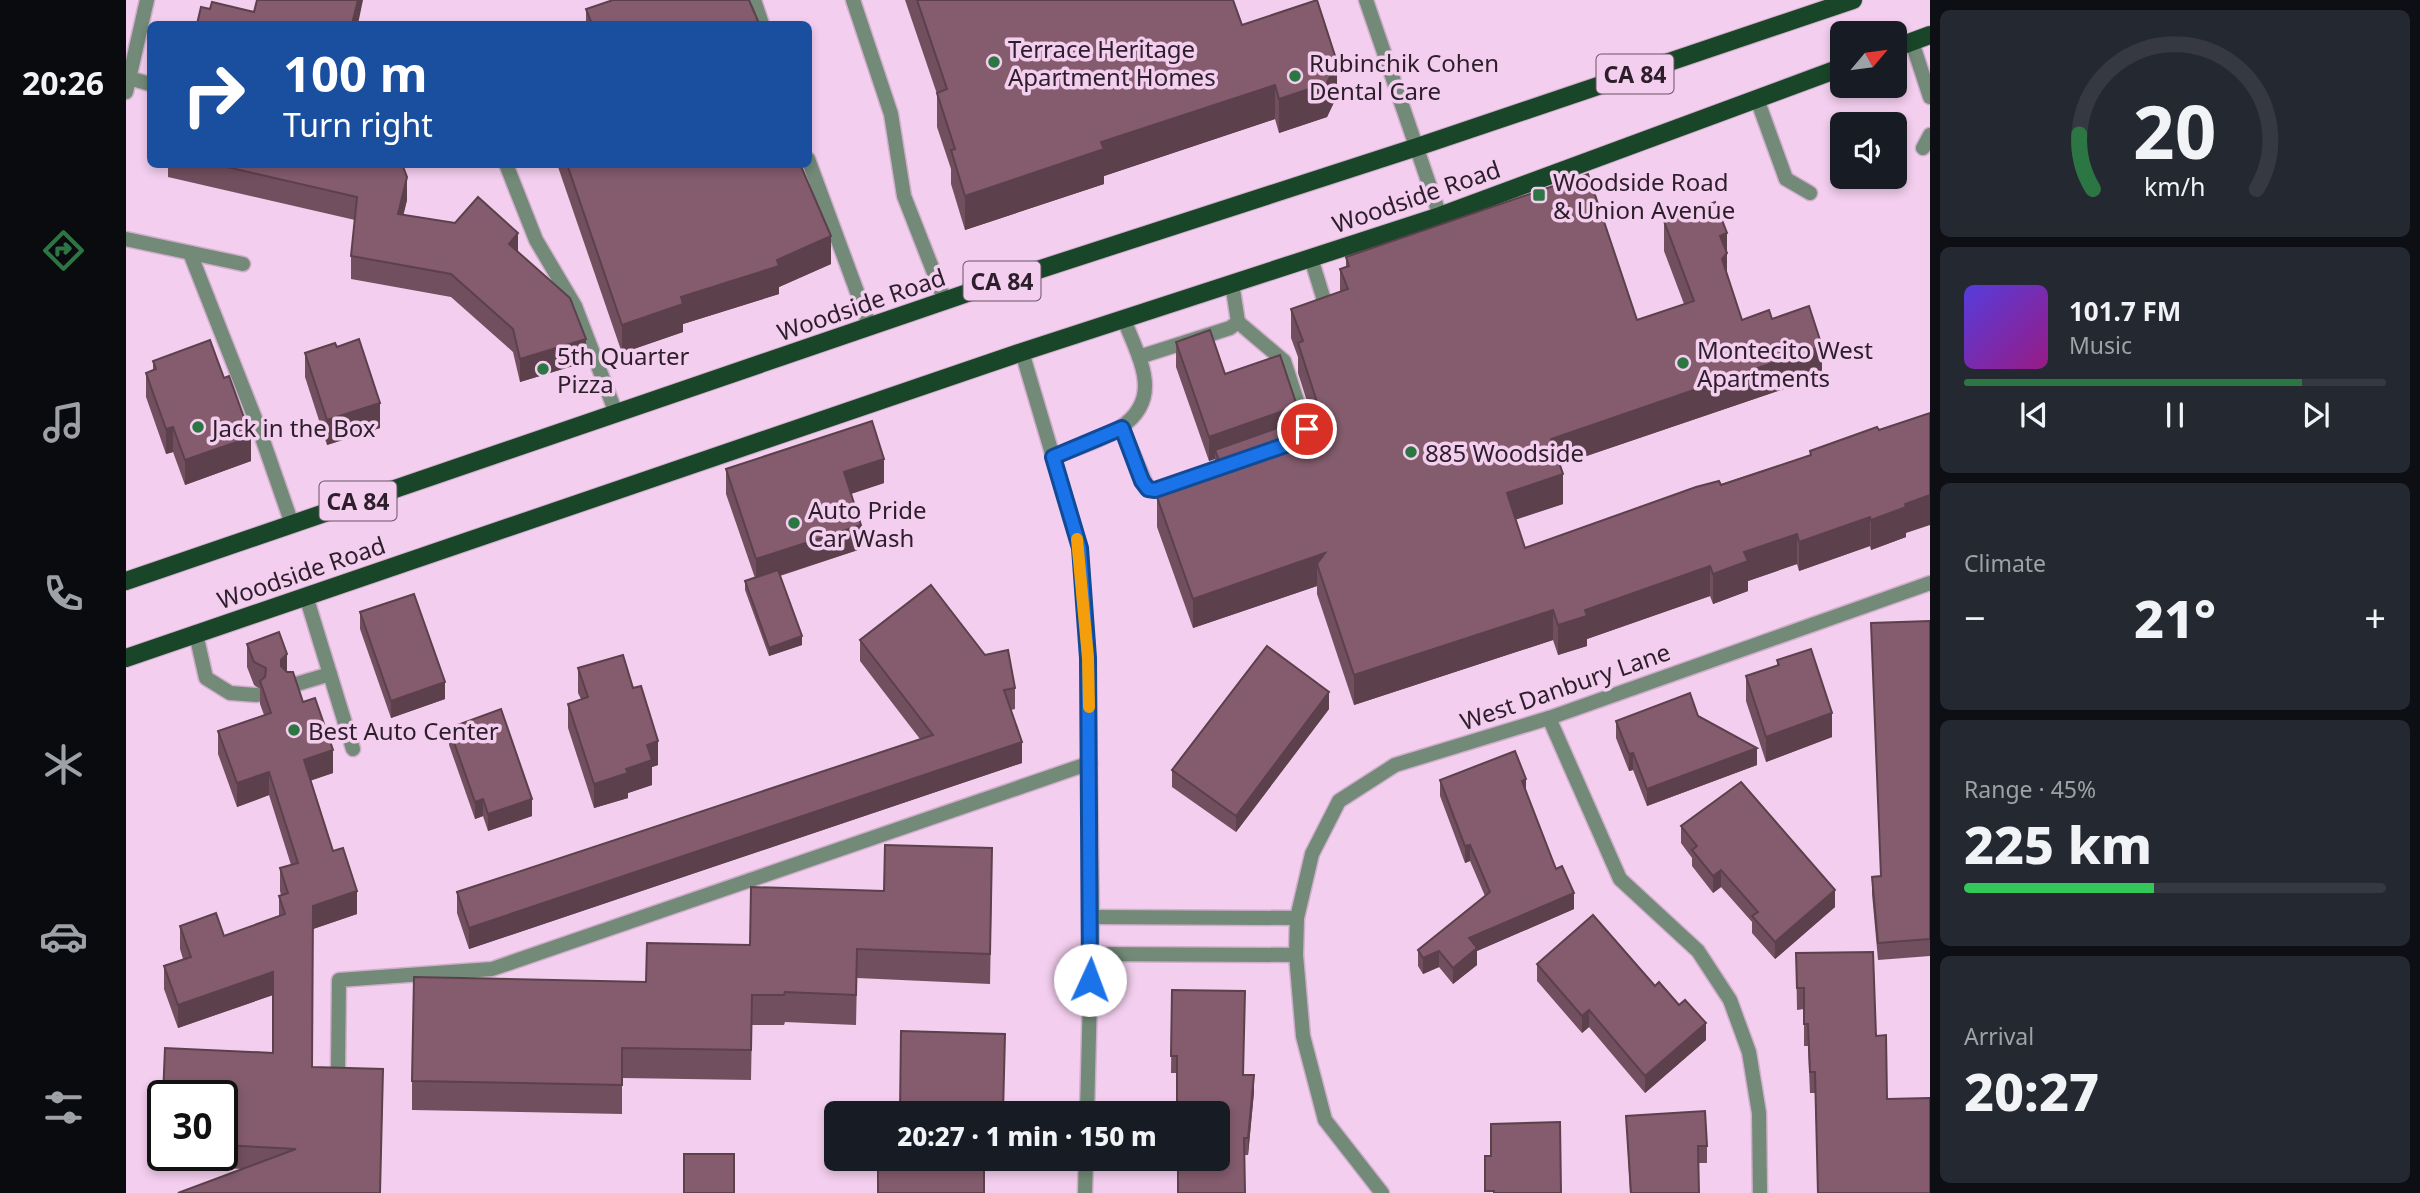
<!DOCTYPE html>
<html lang="en">
<head>
<meta charset="utf-8">
<style>
	body { margin:0; font-family:"Noto Sans",sans-serif; background:#242831; color:#f1f3f6; height:100vh; display:flex; flex-direction:column; font-size:26px; white-space:nowrap }
	* { box-sizing:border-box; margin:0 }
	p { font-size:23px; color:#9ea1a6 }
	.icon { flex:none; width:38px; height:38px; fill:none; stroke:currentColor; stroke-width:2; stroke-linecap:round; stroke-linejoin:round }
	.map { position:relative; flex:1; overflow:hidden }
	.panel { display:flex; flex-direction:column; gap:10px; padding:10px; background:#0d0f14; width:490px }
	.panel>* { flex:none }
	.guide { position:absolute; left:21px; top:21px; width:665px; height:147px; border-radius:10px; box-shadow:0 4px 10px #0003; background:#1a4fa0; color:#fff; overflow:hidden }
	.needle { width:46px; rotate:61deg }
	.buttons { position:absolute; left:1704px; top:21px; display:grid; gap:14px }
	.buttons a { display:grid; place-items:center; width:77px; height:77px; border-radius:10px; background:#171b24; box-shadow:0 4px 10px #0003; font-size:35px }
	.speed { position:absolute; left:21px; top:1080px; display:flex; gap:14px; font-size:35px; font-weight:700; text-align:center }
	.speed>* { display:grid; place-content:center; width:91px; height:91px; border-radius:50%; background:#171b24; box-shadow:0 4px 10px #0003; line-height:1 }
	.speed .limit { border:4px solid #111; border-radius:10px; background:#fff; color:#111 }
	.pin { position:absolute; display:grid; place-items:center; width:60px; height:60px; color:#fff; margin:-30px; border:4px solid #fff; border-radius:50%; box-shadow:0 2px 7px #0007 }
	.me { position:absolute; width:77px; margin:-38px; rotate:2deg; stroke-linejoin:round; filter:drop-shadow(0 0 5px #0008) }
	.turn { display:flex; align-items:center; gap:24px; height:147px; padding:0 21px; font-size:32px }
	.turn .icon { width:91px; height:91px; stroke-width:2.5 }
	.turn b { display:block; font-size:49px; line-height:60px }
	.big { font-size:52px; font-weight:800; line-height:1.1 }
	.panel .widget { flex:1; display:flex; flex-direction:column; justify-content:center; gap:10px; min-width:0; padding:0 24px; border-radius:10px; background:#242831 }
	.panel .dial { align-items:center; gap:0 }
	.dial svg { height:182px; overflow:visible; fill:none; stroke:#363941; stroke-width:7; stroke-linecap:round; text-anchor:middle }
	.dial text { fill:#f1f3f6; stroke:none }
	.song { display:flex; align-items:center; gap:21px }
	.cover { width:84px; height:84px; border-radius:10px; background:linear-gradient(135deg,hsl(250 70% 55%),hsl(310 70% 35%)) }
	.played { height:7px; border-radius:4px; background:linear-gradient(90deg,#2c7644 80%,#363941 80%) }
	.keys { display:flex; justify-content:space-around; direction:ltr }
	.heat { display:flex; justify-content:space-between; align-items:center; font-size:38px; direction:ltr }
	.charge { height:10px; border-radius:5px; background:linear-gradient(90deg,#34c759 45%,#363941 0) }
	.trip { position:absolute; left:698px; top:1101px; width:406px; height:70px; border-radius:10px; background:#171b24; box-shadow:0 4px 10px #0003; font-weight:800; line-height:70px; text-align:center }
	main { display:flex; flex:1; min-height:0 }
	.tab-bar { display:flex; flex-direction:column; width:126px; justify-content:space-around; align-items:center; background:#090b0e; color:#9ea1a6 }
	.tab-bar .icon { width:49px; height:49px }
	.tab-bar .current { color:#2c7644 }
	.tab-bar b { font-size:32px; color:#f1f3f6 }
	.map>svg:first-child { display:block }
	.lines { fill:none; stroke-linecap:round; stroke-linejoin:round }
	.service-casing { stroke:#cfaecb; stroke-width:17 }
	.minor-casing { stroke:#cfaecb; stroke-width:17 }
	.primary-casing { stroke:#cfaecb; stroke-width:20 }
	.service { stroke:#728a77; stroke-width:14 }
	.minor { stroke:#728a77; stroke-width:14 }
	.primary { stroke:#194628; stroke-width:18 }
	.wall { fill:#724f5e }
	.shaded-wall { fill:#5c404c }
	.building { fill:#845c6d; stroke:#5c404c; stroke-width:2 }
	.route-casing { stroke:#114b97; stroke-width:18 }
	.route { stroke:#1a73e8; stroke-width:12 }
	.slow { stroke:#f59e0b; stroke-width:12 }
	.poi-dot { fill:#2c7644; stroke:#f3ceee; stroke-width:2.5 }
	.labels { text-anchor:middle; dominant-baseline:central; stroke-width:7; stroke-linejoin:round; paint-order:stroke }
	.shield { fill:#f3ceee; stroke:#685365; stroke-width:2 }
	.shield-label { font-size:23px; font-weight:bold; fill:#2c1e2a }
	.poi-label { font-size:24px; fill:#2c1e2a; stroke:#f3ceee; text-anchor:start }
	.street-label { font-size:24px; fill:#2c1e2a; stroke:#f3ceee }
</style>
</head>
<body>
<main>
<nav class="tab-bar">
<b>20:26</b>
<svg class="icon current" aria-label="directions" viewBox="0 0 24 24"><path d="M12 3l9 9-9 9-9-9zM9 14v-3h6M13 9l2 2-2 2"/></svg>
<svg class="icon" aria-label="music" viewBox="0 0 24 24"><path d="M9 18V5l10-2v13"/><circle cx="6" cy="18" r="3"/><circle cx="16" cy="16" r="3"/></svg>
<svg class="icon" aria-label="phone" viewBox="0 0 24 24"><path d="M5 4h4l2 5-3 2q2 4 5 5l2-3 5 2v4C11 20 4 13 5 4z"/></svg>
<svg class="icon" aria-label="climate" viewBox="0 0 24 24"><path d="M12 3v18M4 7l16 10M4 17L20 7"/></svg>
<svg class="icon" aria-label="car" viewBox="0 0 24 24"><path d="M5 17H2v-5l4-1 3-4h7l3 4 3 1v5h-3M9 17h6M6 11h13"/><circle cx="7" cy="17" r="2"/><circle cx="17" cy="17" r="2"/></svg>
<svg class="icon" aria-label="filters" viewBox="0 0 24 24"><path d="M4 7h16M4 17h16"/><circle cx="9" cy="7" r="2"/><circle cx="15" cy="17" r="2"/></svg>
</nav>
<div class="map">
<svg width="1804" height="1193" viewBox="0 0 1804 1193">
	<rect width="100%" height="100%" fill="#f3ceee"/>
	<g class="lines">
		<defs>
			<g id="service">
				<path d="M628 0 636 24"/>
				<path d="M727 0 765 114 778 196 819 301"/>
				<path d="M1786 42 1804 97"/>
				<path d="M3 78 24 84"/>
				<path d="M1631 99 1660 179 1684 193"/>
				<path d="M1797 148 1804 135"/>
				<path d="M682 159 744 327"/>
				<path d="M380 164 410 240 449 306 490 413"/>
				<path d="M0 239 117 264"/>
				<path d="M64 253 132 426 166 524"/>
				<path d="M1185 258 1202 313"/>
				<path d="M1112 322 1158 361 1182 435"/>
				<path d="M1013 357 1104 328 1112 322 1106 283"/>
				<path d="M996 428 1022 489 1029 490 1107 463"/>
				<path d="M927 457C960 443 1019 431 1019 386 1019 364 1005 339 998 319"/>
				<path d="M180 596 227 749"/>
				<path d="M70 634 80 678 104 693 131 695"/>
				<path d="M164 686 204 674"/>
				<path d="M212 1067 213 980 366 969 964 763"/>
			</g>
			<g id="minor">
				<path d="M1240 0 1314 216"/>
				<path d="M0 92 21 0"/>
				<path d="M896 352 954 548 962 658 966 917 961 1113"/>
				<path d="M1423 718 1494 879 1572 951 1604 1000 1623 1052 1633 1113 1634 1193"/>
				<path d="M966 917 1171 918"/>
				<path d="M965 954 1170 955"/>
				<path d="M959 1193 960 1158"/>
				<path d="M1256 1193 1199 1120 1177 1036 1170 955 1171 918 1186 854 1213 801 1269 765 1423 718 1804 583"/>
			</g>
			<g id="primary">
				<path d="M1769 48 1804 35"/>
				<path d="M0 581 856 288 1291 147 1727 0"/>
				<path d="M0 658 896 352 1314 216 1717 67"/>
			</g>
		</defs>
		<use href="#service" class="service-casing"/>
		<use href="#minor" class="minor-casing"/>
		<use href="#primary" class="primary-casing"/>
		<use href="#service" class="service"/>
		<use href="#minor" class="minor"/>
		<use href="#primary" class="primary"/>
	</g>
	<g class="wall">
		<path d="M779 0H1107L1116 25 1211 96 1201 117 1153 133 1149 119 978 176V184L839 230 825 184V169L811 127V94Z"/>
		<path d="M460 9 632 24H460Z"/>
		<path d="M42 164H276L281 200 277 215 392 252 460 362 394 382 387 352 325 297 225 279V256L229 220 42 177Z"/>
		<path d="M431 164H674L705 264 653 287V294L557 324V332L496 353Z"/>
		<path d="M1538 221 1601 233V274L1616 320 1646 319 1696 376 1434 465 1437 504 1389 520 1399 548 1684 455V451L1780 533V537L1745 550 1744 546 1673 571 1671 564 1622 581V591L1587 604 1584 596 1461 639V646L1432 655 1427 640 1228 705 1191 594V586L1067 628 1031 527V497L1089 477V459L1083 461 1050 367V342L1171 422 1180 418 1185 414 1172 373V357L1165 338V309L1214 292V269L1220 267V257L1511 320 1558 304 1538 251Z"/>
		<path d="M179 353 254 428 201 445 179 377Z"/>
		<path d="M27 361 125 461 59 485 47 452 40 454 20 397V373L27 370Z"/>
		<path d="M600 469 758 483 725 494 735 549 654 576 676 645 643 656 619 590V581L629 578 600 494Z"/>
		<path d="M234 612 319 699 265 718 234 629Z"/>
		<path d="M1804 621V956L1752 960 1746 894V877H1755L1745 623Z"/>
		<path d="M734 640 859 655 889 688V709L885 710 896 763 343 949 331 913V892L794 739 734 661Z"/>
		<path d="M121 644 161 672 177 702 207 773 185 780 207 851 231 914 187 929 186 1067 257 1092 254 1193 116 1169 61 1166V1155H96V1096L147 1053V995L52 1028 38 989V966L57 959 54 949V926L98 936 153 916V896L155 895 154 891V868L165 865 143 795 111 807 92 754V731L138 715 134 704V689L128 685 121 667Z"/>
		<path d="M1651 660 1706 737 1640 762 1620 701V676L1651 666Z"/>
		<path d="M452 668 532 765 526 767V785L502 793V798L468 808 442 728V704L455 699 452 693Z"/>
		<path d="M1203 709 1110 832 1046 787V770Z"/>
		<path d="M1572 716 1631 765 1521 806 1507 770 1503 771 1490 738V721Z"/>
		<path d="M323 728 406 816 362 831 357 816 349 819 323 745Z"/>
		<path d="M1314 780 1400 791 1430 869 1448 909 1351 951V965L1327 984 1313 967 1297 974 1292 966V950L1359 896 1344 861 1339 863 1314 796Z"/>
		<path d="M1555 826 1709 907 1649 959 1626 933V922L1595 887 1587 893 1566 866V858L1555 843Z"/>
		<path d="M866 878 864 984 731 978 730 1025 659 1022 658 1025H626L625 1080 496 1078V1114L286 1110V1081L520 982 624 945 758 891Z"/>
		<path d="M1670 953 1750 1036 1761 1099 1804 1193H1692L1689 1093H1684L1682 1046H1678V1009L1671 1010Z"/>
		<path d="M1411 964 1529 986 1553 1005 1580 1040 1519 1093 1463 1027 1456 1033 1411 981Z"/>
		<path d="M1046 990 1117 1075 1128 1092 1122 1155H1118L1051 1073H1045Z"/>
		<path d="M1500 1116 1581 1146V1163H1572L1573 1193H1504Z"/>
		<path d="M752 1158H877L876 1169H859Z"/>
	</g>
	<g class="shaded-wall">
		<path d="M232 0H237L232 24H226Z"/>
		<path d="M1211 62V96L1201 117 1153 133V99Z"/>
		<path d="M1149 85V119L978 176V184L839 230V196L975 142Z"/>
		<path d="M281 177V200L272 238V214Z"/>
		<path d="M392 233V256L383 244Z"/>
		<path d="M1601 233V283L1596 289 1594 236Z"/>
		<path d="M705 236V264L653 287V294L557 324V332L496 353V325L555 297 651 260Z"/>
		<path d="M460 339V362L394 382V359Z"/>
		<path d="M1696 346V376L1425 468V439Z"/>
		<path d="M254 403V428L201 445V420Z"/>
		<path d="M1171 406V431L1089 450V459L1083 461V437Z"/>
		<path d="M47 427V452L40 454V429Z"/>
		<path d="M125 437V461L59 485V460Z"/>
		<path d="M758 459V483L718 496V472Z"/>
		<path d="M1437 474V504L1381 522V493Z"/>
		<path d="M1804 495V525L1780 533V537L1745 550V520L1779 504Z"/>
		<path d="M1744 517V546L1673 571V542Z"/>
		<path d="M735 525V549L630 583V559Z"/>
		<path d="M1671 534V564L1622 581V591L1587 604V574L1618 552Z"/>
		<path d="M1199 553 1191 564V586L1067 628V599Z"/>
		<path d="M1584 566V596L1461 639V646L1432 655V625L1459 610Z"/>
		<path d="M1427 610V640L1228 705V675Z"/>
		<path d="M676 636V645L643 656V648Z"/>
		<path d="M161 654V677L155 683V660Z"/>
		<path d="M319 682V699L265 718V701Z"/>
		<path d="M1203 692V709L1110 832V816Z"/>
		<path d="M1706 713V737L1640 762V737Z"/>
		<path d="M532 741V765L526 767V785L502 793V798L468 808V784L500 769 521 745Z"/>
		<path d="M896 742V763L343 949V928Z"/>
		<path d="M1631 748V765L1521 806V789Z"/>
		<path d="M207 750V773L178 783V760Z"/>
		<path d="M1507 753V770L1503 771V754Z"/>
		<path d="M143 772V795L111 807V783Z"/>
		<path d="M1400 779V795L1396 781Z"/>
		<path d="M357 799V816L349 819V802Z"/>
		<path d="M406 799V816L362 831V814Z"/>
		<path d="M1344 845V861L1339 863V846Z"/>
		<path d="M1595 870V887L1587 893V876Z"/>
		<path d="M1709 890V907L1649 959V942Z"/>
		<path d="M231 891V914L187 929V906Z"/>
		<path d="M1448 893V909L1351 951V965L1327 984V968L1343 938Z"/>
		<path d="M1313 951V967L1297 974V958Z"/>
		<path d="M147 972V995L52 1028V1005Z"/>
		<path d="M1463 1010V1027L1456 1033V1016Z"/>
		<path d="M1580 1023V1040L1519 1093V1076Z"/>
		<path d="M1128 1075V1092L1122 1155V1138Z"/>
	</g>
	<g class="building">
		<path d="M131 0H232L226 24H71L75 7 84 9 86 2 128 12Z"/>
		<path d="M487 0H623L632 21 624 24H466L460 9Z"/>
		<path d="M791 0H1107L1116 25 1191 0 1211 62 1201 83 1153 99 1149 85 975 142 978 149 839 196 825 150 829 149 811 93 821 89Z"/>
		<path d="M88 164H276L281 177 272 214 329 223 352 197 392 233 383 244 444 298 460 339 394 359 387 329 325 274 225 256 231 197Z"/>
		<path d="M441 164H674L705 236 651 260 653 266 555 297 557 304 496 325Z"/>
		<path d="M1462 174 1511 320 1568 301 1538 221 1589 202 1601 233 1594 236 1601 253 1596 259 1616 320 1643 310 1646 319 1683 306 1696 346 1425 439 1437 474 1381 493 1399 548 1570 487 1593 481 1595 485 1685 455 1684 451 1751 427 1753 430 1804 413V495L1779 504 1780 507 1745 520 1744 517 1673 542 1671 534 1618 552 1622 561 1587 574 1584 566 1459 610 1461 616 1432 625 1427 610 1228 675 1191 564 1199 553 1067 599 1031 497 1098 474 1089 450 1180 418 1189 412 1191 402 1172 343 1177 341 1165 309 1222 289 1214 269 1223 266 1220 257Z"/>
		<path d="M1084 330 1099 374 1154 355 1171 406 1083 437 1050 342Z"/>
		<path d="M233 339 254 403 201 420 179 353 209 343 211 347Z"/>
		<path d="M84 340 98 378 103 376 125 437 59 460 47 427 40 429 20 373 30 369 27 361Z"/>
		<path d="M746 421 758 459 718 472 735 525 630 559 600 469Z"/>
		<path d="M652 570 676 636 643 648 619 581Z"/>
		<path d="M805 585 859 655 882 650 889 688 878 690 896 742 343 928 331 892 807 735 734 640Z"/>
		<path d="M288 594 319 682 265 701 234 612Z"/>
		<path d="M1804 621V939L1752 943 1746 877 1755 876 1745 623Z"/>
		<path d="M153 632 161 654 155 660V666L161 672H167L177 702 189 698 207 750 178 760 207 851 217 848 231 891 187 906 186 1067 257 1069 254 1193H52L170 1149 96 1145V1096H37L39 1048 147 1053V972L52 1005 38 966 65 957 54 926 90 913 98 936 159 914 153 896 162 893 154 868 172 863 143 772 111 783 92 731 145 713 134 681 139 677 140 668 128 662 121 644Z"/>
		<path d="M1141 646 1203 692 1110 816 1046 770Z"/>
		<path d="M1685 649 1706 713 1640 737 1620 676 1653 665 1651 660Z"/>
		<path d="M497 655 507 688 515 686 532 741 521 745 526 760 500 769 502 773 468 784 442 704 462 697 452 668Z"/>
		<path d="M1564 693 1572 716 1631 748 1521 789 1507 753 1503 754 1490 721Z"/>
		<path d="M375 709 406 799 362 814 357 799 349 802 323 728Z"/>
		<path d="M1389 751 1400 779 1396 781 1430 869 1436 866 1448 893 1343 938 1351 948 1327 968 1313 951 1297 958 1292 950 1364 892 1344 845 1339 846 1314 780Z"/>
		<path d="M1615 782 1709 890 1649 942 1626 916 1632 912 1595 870 1587 876 1566 850 1571 846 1555 826Z"/>
		<path d="M759 845 866 848 864 954 731 949 730 995 659 992 658 995H626L625 1050 496 1048V1085L286 1081 288 977 520 982 521 943 624 945 625 887 758 891Z"/>
		<path d="M1467 915 1529 986 1533 982 1553 1005 1559 1000 1580 1023 1519 1076 1463 1010 1456 1016 1411 964Z"/>
		<path d="M1747 952 1750 1036 1760 1035 1761 1099 1804 1098V1193H1692L1689 1072H1684L1682 1024H1678V988H1671L1670 953Z"/>
		<path d="M1046 990 1119 991 1117 1075H1128L1122 1138H1118L1119 1193H1052V1158H1092V1113H1051V1056H1045Z"/>
		<path d="M775 1031 879 1034 877 1113H774Z"/>
		<path d="M1579 1111 1581 1146H1572L1573 1193H1505L1500 1116Z"/>
		<path d="M1434 1122 1435 1193H1368V1191H1359V1156H1365V1124Z"/>
		<rect x="558" y="1154" width="50" height="39"/>
		<rect x="752" y="1158" width="106" height="35"/>
	</g>
	<g class="lines">
		<defs>
			<path id="route" d="M964 980 962 658 954 548 927 457 996 428 1016 481 1022 489 1029 490 1177 439 1182 435 1181 429"/>
		</defs>
		<use href="#route" class="route-casing"/>
		<use href="#route" class="route"/>
		<path class="slow" d="M951 539 962 658 963 707"/>
	</g>
	<g class="poi-dot">
		<circle cx="868" cy="62" r="7"/>
		<circle cx="1169" cy="76" r="7"/>
		<rect x="1406" y="188" width="14" height="14" rx="3.5"/>
		<circle cx="1557" cy="363" r="7"/>
		<circle cx="417" cy="369" r="7"/>
		<circle cx="72" cy="427" r="7"/>
		<circle cx="1285" cy="452" r="7"/>
		<circle cx="668" cy="523" r="7"/>
		<circle cx="168" cy="730" r="7"/>
	</g>
	<g class="labels">
		<g class="shield">
			<rect x="1470.5" y="54.5" width="77" height="39" rx="5"/>
			<rect x="837.5" y="261.5" width="77" height="39" rx="5"/>
			<rect x="193.5" y="481.5" width="77" height="39" rx="5"/>
		</g>
		<g class="shield-label">
			<text x="1509" y="74">CA 84</text>
			<text x="876" y="281">CA 84</text>
			<text x="232" y="501">CA 84</text>
		</g>
		<g class="poi-label">
			<text x="882" y="48">Terrace Heritage<tspan x="882" dy="28">Apartment Homes</tspan></text>
			<text x="1183" y="62">Rubinchik Cohen<tspan x="1183" dy="28">Dental Care</tspan></text>
			<text x="1427" y="181">Woodside Road<tspan x="1427" dy="28">&amp; Union Avenue</tspan></text>
			<text x="1571" y="349">Montecito West<tspan x="1571" dy="28">Apartments</tspan></text>
			<text x="431" y="355">5th Quarter<tspan x="431" dy="28">Pizza</tspan></text>
			<text x="86" y="427">Jack in the Box</text>
			<text x="1299" y="452">885 Woodside</text>
			<text x="682" y="509">Auto Pride<tspan x="682" dy="28">Car Wash</tspan></text>
			<text x="182" y="730">Best Auto Center</text>
		</g>
		<g class="street-label">
			<text transform="translate(1290 196) rotate(-19)">Woodside Road</text>
			<text transform="translate(735 304) rotate(-19)">Woodside Road</text>
			<text transform="translate(175 572) rotate(-19)">Woodside Road</text>
			<text transform="translate(1439 686) rotate(-19)">West Danbury Lane</text>
		</g>
	</g>
</svg>
<div class="buttons">
<a><svg class="needle" viewBox="-14 -14 28 28"><path d="M0-13l5 13h-10z" fill="#e53935"/><path d="M0 13l5-13h-10z" fill="#9ea1a6"/></svg></a>
<a><svg class="icon" aria-label="sound" viewBox="0 0 24 24"><path d="M4 9h4l5-4v14l-5-4H4zM17 9q2 3 0 6"/></svg></a>
</div>
<div class="speed"><div class="limit">30</div></div>
<div class="pin" style="left:1181px;top:429px;background:#d93025"><svg class="icon" aria-label="arrive" viewBox="0 0 24 24"><path d="M6 21V4h12l-3 4 3 4H6"/></svg></div>
<svg class="me" style="left:964px;top:980px" viewBox="-20 -20 40 40"><circle r="19" fill="#fff"/><path d="M0-13L10 11 0 6-10 11z" fill="#1a73e8"/></svg>
<div class="trip">20:27 · 1 min · 150 m</div>
<div class="guide">
<div class="turn"><svg class="icon" aria-label="right" viewBox="0 0 24 24"><path d="M7 20v-9h11M14 6l5 5-5 5"/></svg><div><b>100 m</b>Turn right</div></div>
</div>
</div>
<section class="panel">
<div class="widget dial"><svg viewBox="0 0 100 80">
<path d="M14 69A42 42 0 1 1 86 69"/>
<path d="M14 69A42 42 0 0 1 8 45" stroke="#2c7644"/>
<text x="50" y="56" font-size="32" font-weight="700">20</text>
<text x="50" y="72" font-size="11">km/h</text>
</svg></div>
<div class="widget">
<div class="song"><i class="cover"></i><div><b>101.7 FM</b><p>Music</p></div></div>
<div class="played"></div>
<div class="keys"><svg class="icon" aria-label="previous" viewBox="0 0 24 24"><path d="M18 5L8 12l10 7zM5 5v14"/></svg><svg class="icon" aria-label="pause" viewBox="0 0 24 24"><path d="M8 5v14M16 5v14"/></svg><svg class="icon" aria-label="next" viewBox="0 0 24 24"><path d="M6 5l10 7-10 7zM19 5v14"/></svg></div>
</div>
<div class="widget"><p>Climate</p>
<div class="heat"><a>−</a><b class="big">21°</b><a>+</a></div>
</div>
<div class="widget"><p>Range · 45%</p><b class="big">225 km</b><div class="charge"></div></div>
<div class="widget"><p>Arrival</p><b class="big">20:27</b></div>
</section>
</main>
</body>
</html>
